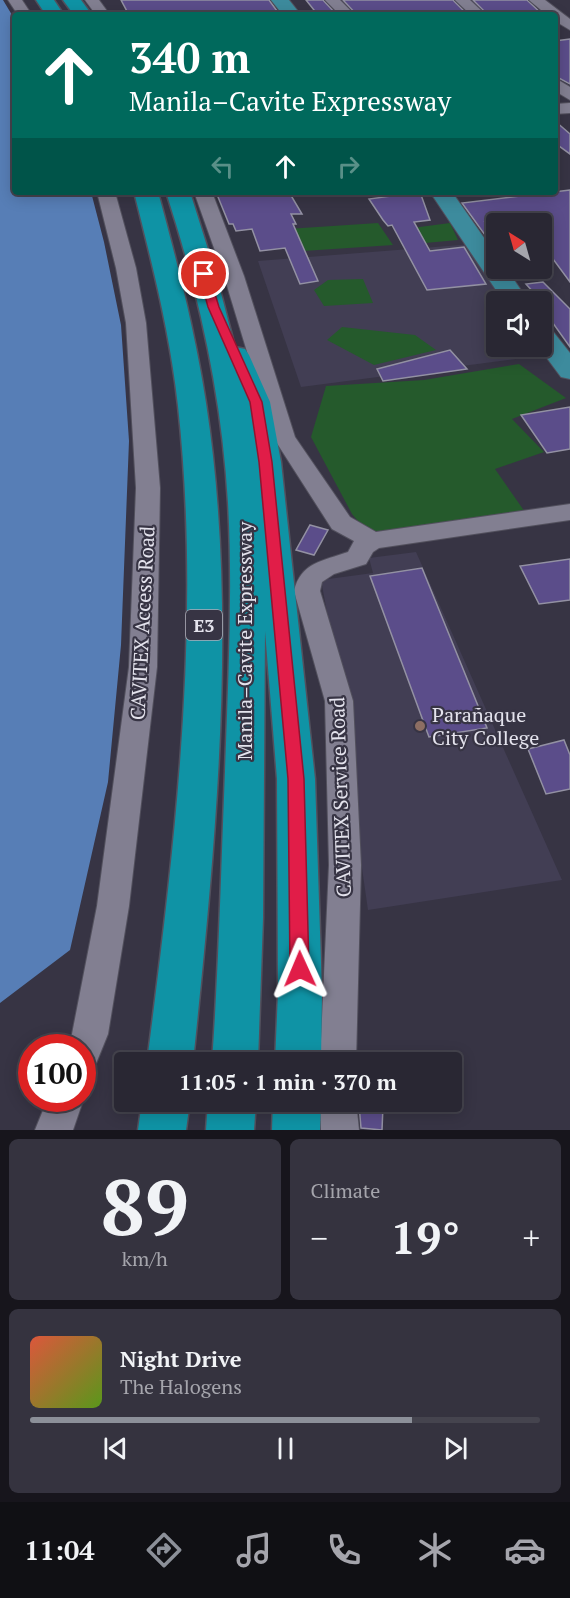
<!DOCTYPE html>
<html lang="en">
<head>
<meta charset="utf-8">
<style>
	body { margin:0; font-family:"PT Serif",serif; background:#35333f; color:#f1f3f6; height:100vh; display:flex; flex-direction:column; font-size:22px; white-space:nowrap }
	* { box-sizing:border-box; margin:0 }
	p { font-size:20px; color:#a5a5ac }
	.icon { flex:none; width:33px; height:33px; fill:none; stroke:currentColor; stroke-width:2; stroke-linecap:round; stroke-linejoin:round }
	.map { position:relative; height:1130px; overflow:hidden }
	.side { display:flex; flex-direction:column; gap:9px; padding:9px; background:#17151c; flex:1 }
	.side>* { flex:none }
	.top-card { position:absolute; left:12px; top:12px; width:546px; height:183px; border-radius:6px; box-shadow:0 3px 15px #0003,0 0 0 2px #45444e; background:#00695c; color:#fff; overflow:hidden }
	.needle { width:39px; rotate:323deg }
	.tools { position:absolute; left:486px; top:213px; display:grid; gap:12px }
	.tools a { display:grid; place-items:center; width:66px; height:66px; border-radius:6px; background:#292733; box-shadow:0 3px 15px #0003,0 0 0 2px #45444e; font-size:30px }
	.speed { position:absolute; left:18px; top:1034px; display:flex; gap:12px; font-size:30px; font-weight:700; text-align:center }
	.speed>* { display:grid; place-content:center; width:78px; height:78px; border-radius:50%; background:#292733; box-shadow:0 3px 15px #0003,0 0 0 2px #45444e; line-height:1 }
	.speed .limit { border:9px solid #d22; background:#fff; color:#111 }
	.pin { position:absolute; display:grid; place-items:center; width:51px; height:51px; color:#fff; margin:-26px; border:3px solid #fff; border-radius:50%; box-shadow:0 2px 6px #0007 }
	.me { position:absolute; width:66px; margin:-33px; rotate:359deg; stroke-linejoin:round; filter:drop-shadow(0 0 4px #0008) }
	.turn { display:flex; align-items:center; gap:21px; height:126px; padding:0 18px; font-size:27px }
	.turn .icon { width:78px; height:78px; stroke-width:2.5 }
	.turn b { display:block; font-size:42px; line-height:51px }
	.lanes { display:flex; align-items:center; height:57px; padding:0 18px; background:#0003; justify-content:center; gap:30px; direction:ltr }
	.lanes .off { opacity:.35 }
	.big { font-size:45px; font-weight:800; line-height:1.1 }
	.side .card { flex:1; display:flex; flex-direction:column; justify-content:center; gap:9px; min-width:0; padding:0 21px; border-radius:9px; background:#35333f }
	.side .dial { align-items:center; gap:0 }
	.dial b { font-size:78px; line-height:1 }
	.song { display:flex; align-items:center; gap:18px }
	.cover { width:72px; height:72px; border-radius:9px; background:linear-gradient(135deg,hsl(10 70% 55%),hsl(90 70% 35%)) }
	.played { height:6px; border-radius:3px; background:linear-gradient(90deg,#8c9099 75%,#45444e 75%) }
	.keys { display:flex; justify-content:space-around; direction:ltr }
	.heat { display:flex; justify-content:space-between; align-items:center; font-size:33px; direction:ltr }
	.side .tiles { flex:1; display:grid; gap:9px; grid-template-columns:1fr 1fr }
	.card:last-child { grid-column:span 2 }
	.trip { position:absolute; left:114px; top:1052px; width:348px; height:60px; border-radius:6px; background:#292733; box-shadow:0 3px 15px #0003,0 0 0 2px #45444e; font-weight:800; line-height:60px; text-align:center }
	.tab-bar { display:flex; height:96px; justify-content:space-around; align-items:center; background:#101014; color:#a5a5ac }
	.tab-bar .icon { width:42px; height:42px }
	.tab-bar .active { color:#8c9099 }
	.tab-bar b { font-size:27px; color:#f1f3f6 }
	.map>svg:first-child { display:block }
	.built { fill:#423e54 }
	.green { fill:#255a2c }
	.water { fill:#577eb6 }
	.building { fill:#5b4d8a; stroke:#9391a3; stroke-width:1.5 }
	.lines { fill:none; stroke-linecap:round; stroke-linejoin:round }
	.minor-casing { stroke:#52505d; stroke-width:2 }
	.major-casing { stroke:#52505d; stroke-width:2 }
	.highway-casing { stroke:#52505d; stroke-width:3 }
	.minor { fill:#827f91; fill-rule:evenodd }
	.major { fill:#3d8b9d; fill-rule:evenodd }
	.highway { fill:#0f93a5; fill-rule:evenodd }
	.route { fill:#e11d48; stroke:#92132f; stroke-width:1.5 }
	.education-dot { fill:#8d6e63; stroke:#373444; stroke-width:2 }
	.labels { text-anchor:middle; dominant-baseline:central; stroke-width:4.5; stroke-linejoin:round; paint-order:stroke }
	.shield { fill:#373444; stroke:#b0aeba; stroke-width:1.5 }
	.shield-label { font-size:18px; font-weight:bold; fill:#e4e3ed }
	.street-label { font-size:20px; fill:#e4e3ed; stroke:#373444 }
	.poi-label { font-size:20px; fill:#e4e3ed; stroke:#373444; text-anchor:start }
</style>
</head>
<body>
<div class="map">
<svg width="570" height="1130" viewBox="0 0 570 1130">
	<rect width="100%" height="100%" fill="#373444"/>
	<g class="built">
		<path d="M473 244 510 301 496 302V346L540 347 546 355 301 387 258 261Z"/>
		<path d="M416 552 562 880 368 910 360 854 345 708 321 580 373 573 369 558Z"/>
	</g>
	<g class="green">
		<path d="M378 223 393 245 288 252 287 229Z"/>
		<path d="M450 223 458 240 414 244 412 228Z"/>
		<path d="M363 279 373 303 324 306 314 290 328 280Z"/>
		<path d="M342 327 415 335 436 350 374 365 327 340Z"/>
		<path d="M519 364 566 398 512 419 544 452 495 469 525 512 369 534 352 514 311 437 326 386 424 380Z"/>
	</g>
	<path class="water" d="M0 0H3L15 20V192H91L104 242 121 325 129 441 121 645 108 782 70 950 0 1003Z"/>
	<g class="building">
		<path d="M121 0H269L277 11 256 13 257 15H129Z"/>
		<path d="M306 0H323L337 15H318Z"/>
		<path d="M343 0H453L468 15H357Z"/>
		<path d="M473 0H527L543 15H488Z"/>
		<path d="M570 39V84L555 76V41Z"/>
		<path d="M555 121 570 134V154L555 143Z"/>
		<path d="M570 190V282L542 244V224H526L520 216 485 222 496 233 485 235 462 203Z"/>
		<path d="M216 192H289L302 214H291L296 224H293L318 281 300 284 285 248 260 251 252 229 236 231 233 224H229Z"/>
		<path d="M420 192 430 220 414 222 430 251 464 247 486 284 427 290 392 225 388 226 383 220 369 199Z"/>
		<path d="M543 282 570 309V347L545 312H547L542 302 526 284Z"/>
		<path d="M450 350 467 369 383 381 377 369Z"/>
		<path d="M570 407V449L547 453 521 415Z"/>
		<path d="M310 525 328 530 314 555 296 550Z"/>
		<path d="M570 559V600L539 604 520 566Z"/>
		<path d="M422 568 487 728 429 737 370 576Z"/>
		<path d="M564 740 570 755V789L546 794 528 749Z"/>
		<path d="M359 1104 383 1106 382 1130 361 1128Z"/>
	</g>
	<g class="lines">
		<defs>
			<g id="minor">
				<path d="M8 0H22L32 15H18Z"/>
				<path d="M85 0H99L110 15H96Z"/>
				<path d="M325 0H340L355 15H340Z"/>
				<path d="M455 0H470L486 15H471Z"/>
				<path d="M529 0H545L570 19V30L555 21V15H547Z"/>
				<path d="M555 78 570 87V100L555 91Z"/>
				<path d="M570 103V113L555 114V104Z"/>
				<path d="M97 192H115L136 268 146 323 160 488 157 667 129 906 108 1034 95 1066 82 1070V1047H67L72 1034 97 906 129 667 136 488 126 323 116 268Z"/>
				<path d="M194 192H212L244 276 295 437 350 517 376 532 570 504V520L379 548 373 552 366 564 334 574 322 582 320 591 353 701 361 865 356 1062H320L329 865 325 701 294 591C301 562 323 561 348 552L354 541 332 529 273 437 224 276Z"/>
				<path d="M82 1094 84 1098 73 1130H35L48 1098H82Z"/>
				<path d="M320 1101H356L359 1130H321Z"/>
			</g>
			<g id="major">
				<path d="M271 0H289L301 15H283Z"/>
				<path d="M430 192H452L496 255V268H506L529 302H504Z"/>
				<path d="M542 326 551 329 570 353V379L561 377 538 346H542Z"/>
			</g>
			<g id="highway">
				<path d="M36 0H54L64 15H46Z"/>
				<path d="M63 0H81L92 15H74Z"/>
				<path d="M134 192H158C177 262 195 331 206 403 239 617 215 848 193 1062H147C175 845 202 625 178 406 170 333 152 263 134 192Z"/>
				<path d="M166 192H190L217 278 235 347 245 349 249 355 270 402 281 462 315 779 322 993 321 1062H275L278 993 277 779 265 631 263 918 258 1062H212C219 965 221 868 225 771 228 682 233 593 228 503 222 397 199 293 166 192Z"/>
				<path d="M142 1101H190L186 1130H138Z"/>
				<path d="M208 1101H256L254 1130H206Z"/>
				<path d="M273 1101H321L320 1130H272Z"/>
			</g>
		</defs>
		<use href="#minor" class="minor-casing"/>
		<use href="#major" class="major-casing"/>
		<use href="#highway" class="highway-casing"/>
		<use href="#minor" class="minor"/>
		<use href="#major" class="major"/>
		<use href="#highway" class="highway"/>
	</g>
	<path class="route" d="M204 270 209 274 219 307 262 402 272 462 304 779 309 969 306 975 300 978 293 975 290 969 288 779 259 462 250 402 208 307 199 274Z"/>
	<circle class="education-dot" cx="420" cy="726" r="6"/>
	<g class="labels">
		<rect class="shield" x="186" y="610" width="36" height="30" rx="4.5"/>
		<g class="shield-label">
			<text x="204" y="625">E3</text>
		</g>
		<g class="street-label">
			<text transform="translate(142 623) rotate(-87)">CAVITEX Access Road</text>
			<text transform="translate(244 641) rotate(-90)">Manila–Cavite Expressway</text>
			<text transform="translate(340 797) rotate(-92)">CAVITEX Service Road</text>
		</g>
		<g class="poi-label">
			<text x="432" y="714">Parañaque<tspan x="432" dy="23">City College</tspan></text>
		</g>
	</g>
</svg>
<div class="tools">
<a><svg class="needle" viewBox="-14 -14 28 28"><path d="M0-13l5 13h-10z" fill="#e53935"/><path d="M0 13l5-13h-10z" fill="#a5a5ac"/></svg></a>
<a><svg class="icon" aria-label="sound" viewBox="0 0 24 24"><path d="M4 9h4l5-4v14l-5-4H4zM17 9q2 3 0 6"/></svg></a>
</div>
<div class="speed"><div class="limit">100</div></div>
<div class="pin" style="left:204px;top:274px;background:#d93025"><svg class="icon" aria-label="arrive" viewBox="0 0 24 24"><path d="M6 21V4h12l-3 4 3 4H6"/></svg></div>
<svg class="me" style="left:300px;top:969px" viewBox="-20 -20 40 40"><path d="M0-17L14 15 0 8-14 15z" fill="#e11d48" stroke="#fff" stroke-width="4"/></svg>
<div class="trip">11:05 · 1 min · 370 m</div>
<div class="top-card">
<div class="turn"><svg class="icon" aria-label="ahead" viewBox="0 0 24 24"><path d="M12 20V5M6 11l6-6 6 6"/></svg><div><b>340 m</b>Manila–Cavite Expressway</div></div>
<div class="lanes"><svg class="icon off" aria-label="left" viewBox="0 0 24 24"><path d="M17 20v-9H6M10 6l-5 5 5 5"/></svg><svg class="icon" aria-label="ahead" viewBox="0 0 24 24"><path d="M12 20V5M6 11l6-6 6 6"/></svg><svg class="icon off" aria-label="right" viewBox="0 0 24 24"><path d="M7 20v-9h11M14 6l5 5-5 5"/></svg></div>
</div>
</div>
<section class="side">
<div class="tiles">
<div class="card dial"><b>89</b><p>km/h</p></div>
<div class="card"><p>Climate</p>
<div class="heat"><a>−</a><b class="big">19°</b><a>+</a></div>
</div>
<div class="card">
<div class="song"><i class="cover"></i><div><b>Night Drive</b><p>The Halogens</p></div></div>
<div class="played"></div>
<div class="keys"><svg class="icon" aria-label="previous" viewBox="0 0 24 24"><path d="M18 5L8 12l10 7zM5 5v14"/></svg><svg class="icon" aria-label="pause" viewBox="0 0 24 24"><path d="M8 5v14M16 5v14"/></svg><svg class="icon" aria-label="next" viewBox="0 0 24 24"><path d="M6 5l10 7-10 7zM19 5v14"/></svg></div>
</div>
</div>
</section>
<nav class="tab-bar">
<b>11:04</b>
<svg class="icon active" aria-label="directions" viewBox="0 0 24 24"><path d="M12 3l9 9-9 9-9-9zM9 14v-3h6M13 9l2 2-2 2"/></svg>
<svg class="icon" aria-label="music" viewBox="0 0 24 24"><path d="M9 18V5l10-2v13"/><circle cx="6" cy="18" r="3"/><circle cx="16" cy="16" r="3"/></svg>
<svg class="icon" aria-label="phone" viewBox="0 0 24 24"><path d="M5 4h4l2 5-3 2q2 4 5 5l2-3 5 2v4C11 20 4 13 5 4z"/></svg>
<svg class="icon" aria-label="climate" viewBox="0 0 24 24"><path d="M12 3v18M4 7l16 10M4 17L20 7"/></svg>
<svg class="icon" aria-label="car" viewBox="0 0 24 24"><path d="M5 17H2v-5l4-1 3-4h7l3 4 3 1v5h-3M9 17h6M6 11h13"/><circle cx="7" cy="17" r="2"/><circle cx="17" cy="17" r="2"/></svg>
</nav>
</body>
</html>
